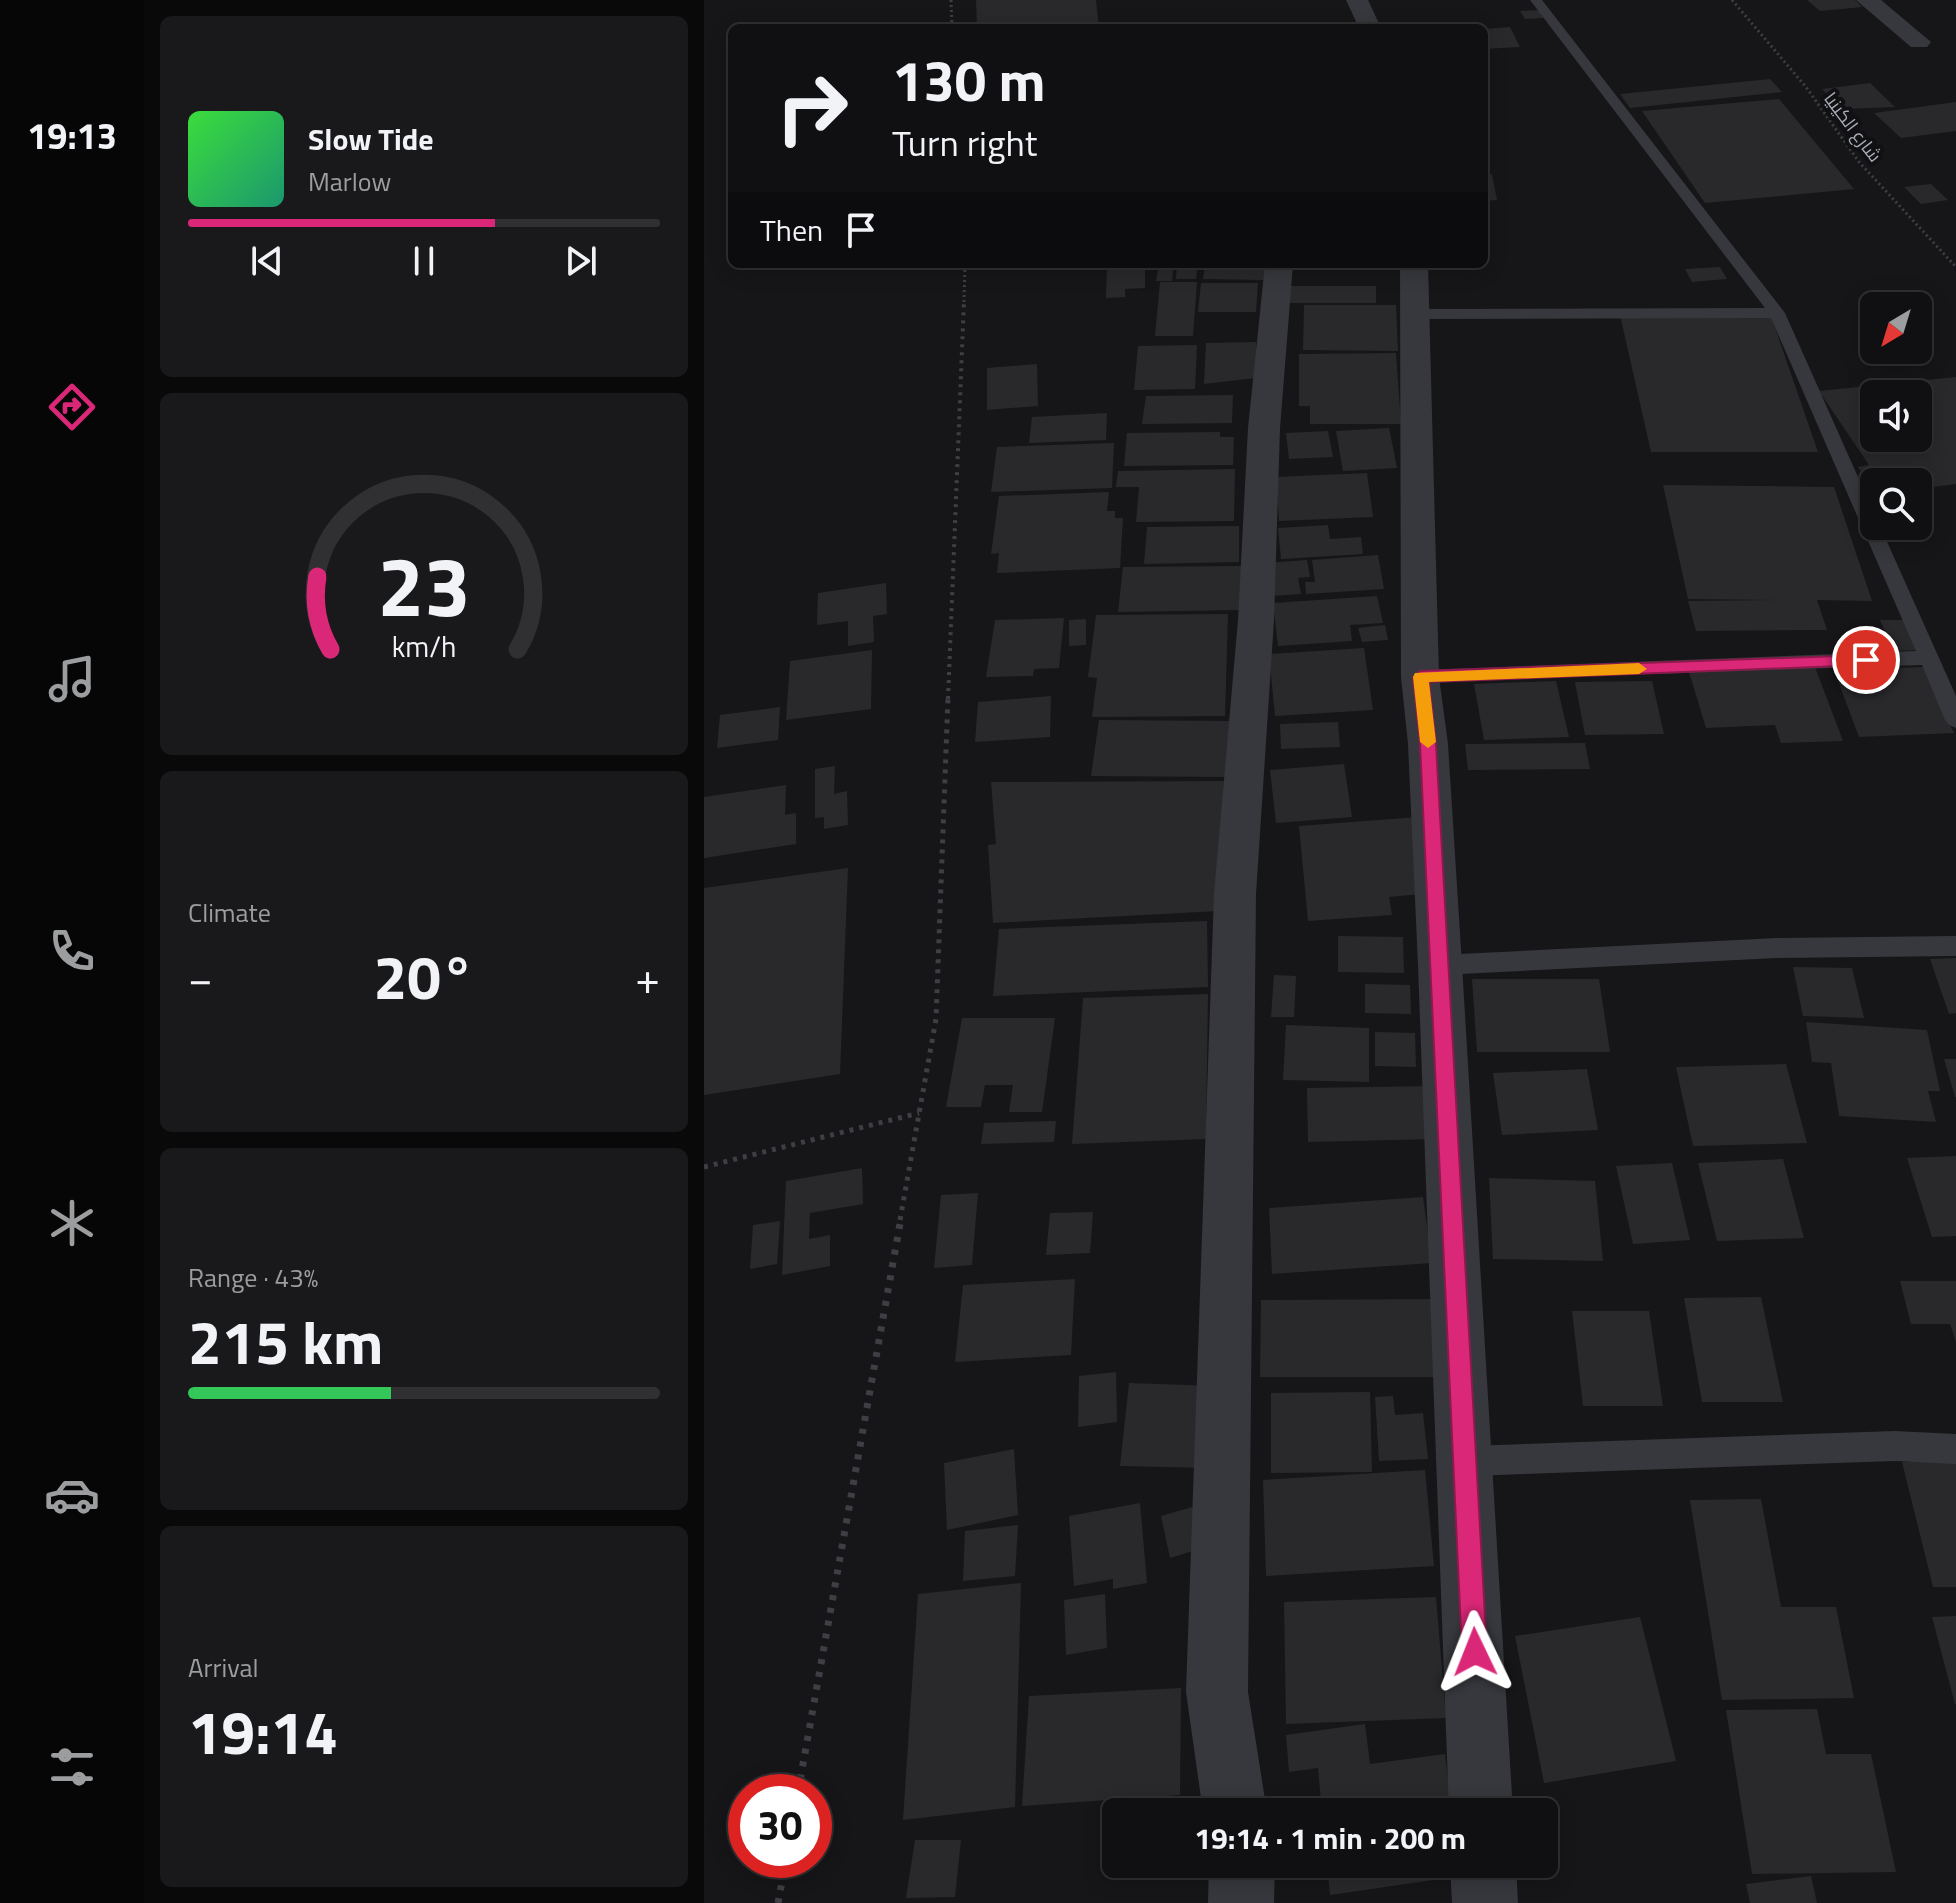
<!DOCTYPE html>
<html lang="en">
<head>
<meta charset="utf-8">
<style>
	body { margin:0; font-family:"Titillium Web",Cairo,sans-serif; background:#19191b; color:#f1f3f6; height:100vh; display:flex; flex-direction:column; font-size:30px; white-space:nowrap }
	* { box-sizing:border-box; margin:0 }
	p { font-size:26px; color:#9c9d9f }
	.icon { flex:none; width:44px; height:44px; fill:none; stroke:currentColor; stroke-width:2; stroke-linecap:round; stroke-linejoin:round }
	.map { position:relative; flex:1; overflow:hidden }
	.side { display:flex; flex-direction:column; gap:16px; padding:16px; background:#09090a; width:560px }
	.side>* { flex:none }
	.hud { position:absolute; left:24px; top:24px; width:760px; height:244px; border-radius:12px; box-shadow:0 4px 20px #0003,0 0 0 2px #303032; background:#101012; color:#f1f3f6; overflow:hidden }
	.needle { width:52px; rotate:218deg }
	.fabs { position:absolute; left:1156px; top:292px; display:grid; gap:16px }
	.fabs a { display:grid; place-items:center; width:72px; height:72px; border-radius:12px; background:#101012; box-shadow:0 4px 20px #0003,0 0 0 2px #303032; font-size:40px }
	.speed { position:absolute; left:24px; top:1774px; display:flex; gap:16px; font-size:40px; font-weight:700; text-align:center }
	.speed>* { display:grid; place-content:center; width:104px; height:104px; border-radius:50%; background:#101012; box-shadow:0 4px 20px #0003,0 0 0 2px #303032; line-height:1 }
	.speed .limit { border:12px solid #d22; background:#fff; color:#111 }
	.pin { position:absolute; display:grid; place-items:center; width:68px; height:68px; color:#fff; margin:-34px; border:4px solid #fff; border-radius:50%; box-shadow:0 2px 8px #0007 }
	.me { position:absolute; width:88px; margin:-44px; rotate:358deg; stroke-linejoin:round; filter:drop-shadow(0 0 6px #0008) }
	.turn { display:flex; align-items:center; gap:28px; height:168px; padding:0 32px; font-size:36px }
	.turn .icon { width:104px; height:104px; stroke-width:2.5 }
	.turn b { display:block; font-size:56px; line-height:68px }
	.then { display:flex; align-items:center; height:76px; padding:0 32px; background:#0003; gap:16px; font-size:30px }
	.big { font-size:60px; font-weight:700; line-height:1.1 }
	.side .card { flex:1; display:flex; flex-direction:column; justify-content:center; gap:12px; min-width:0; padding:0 28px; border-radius:12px; background:#19191b }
	.side .dial { align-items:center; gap:0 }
	.dial svg { height:208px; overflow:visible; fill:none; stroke:#303032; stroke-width:7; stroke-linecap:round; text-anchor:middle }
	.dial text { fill:#f1f3f6; stroke:none }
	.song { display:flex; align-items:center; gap:24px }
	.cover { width:96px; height:96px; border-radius:12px; background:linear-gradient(135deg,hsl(120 70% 55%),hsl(160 70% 35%)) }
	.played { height:8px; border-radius:4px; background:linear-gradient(90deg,#db2777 65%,#303032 65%) }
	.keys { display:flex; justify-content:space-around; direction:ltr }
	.heat { display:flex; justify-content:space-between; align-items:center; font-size:44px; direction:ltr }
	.charge { height:12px; border-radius:6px; background:linear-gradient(90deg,#34c759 43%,#303032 0) }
	.trip { position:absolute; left:398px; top:1798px; width:456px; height:80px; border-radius:12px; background:#101012; box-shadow:0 4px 20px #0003,0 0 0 2px #303032; font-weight:700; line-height:80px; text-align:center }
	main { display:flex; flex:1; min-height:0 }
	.dock { display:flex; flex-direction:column; width:144px; justify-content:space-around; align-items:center; background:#060607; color:#9c9d9f }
	.dock .icon { width:56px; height:56px }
	.dock .on { color:#db2777 }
	.dock b { font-size:36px; color:#f1f3f6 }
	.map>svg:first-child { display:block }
	.building { fill:#29292c; fill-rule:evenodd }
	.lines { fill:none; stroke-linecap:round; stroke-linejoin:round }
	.path-far3 { stroke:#3d3f44; stroke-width:3; stroke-dasharray:2 3; stroke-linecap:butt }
	.path-far2 { stroke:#3d3f44; stroke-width:4; stroke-dasharray:3 5; stroke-linecap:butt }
	.path-far1 { stroke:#3d3f44; stroke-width:5; stroke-dasharray:4 6; stroke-linecap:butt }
	.path { stroke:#3d3f44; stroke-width:7; stroke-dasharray:5 8; stroke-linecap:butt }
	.service { fill:#37383d; fill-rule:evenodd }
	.minor { fill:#37383d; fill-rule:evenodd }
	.route { fill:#db2777; stroke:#8e194d; stroke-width:2 }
	.slow { fill:#f59e0b }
	.labels { text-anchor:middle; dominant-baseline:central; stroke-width:8; stroke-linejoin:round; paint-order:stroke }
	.far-street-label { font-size:18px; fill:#a8adb8; stroke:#111113 }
</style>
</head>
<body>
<main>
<nav class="dock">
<b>19:13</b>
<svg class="icon on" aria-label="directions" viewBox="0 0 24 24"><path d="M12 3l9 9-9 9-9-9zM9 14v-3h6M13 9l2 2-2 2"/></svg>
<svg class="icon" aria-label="music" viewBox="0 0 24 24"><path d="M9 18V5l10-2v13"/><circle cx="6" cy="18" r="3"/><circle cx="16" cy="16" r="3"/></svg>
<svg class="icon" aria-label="phone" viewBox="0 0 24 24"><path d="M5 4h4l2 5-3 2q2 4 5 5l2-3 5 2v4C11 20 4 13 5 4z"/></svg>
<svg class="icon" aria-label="climate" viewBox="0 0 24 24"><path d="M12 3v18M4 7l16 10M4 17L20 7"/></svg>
<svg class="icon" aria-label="car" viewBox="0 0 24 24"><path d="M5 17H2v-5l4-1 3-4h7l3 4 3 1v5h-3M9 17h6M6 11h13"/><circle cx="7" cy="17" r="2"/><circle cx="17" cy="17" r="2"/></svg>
<svg class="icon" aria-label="filters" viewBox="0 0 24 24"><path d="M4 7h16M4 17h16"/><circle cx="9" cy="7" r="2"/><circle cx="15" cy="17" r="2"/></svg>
</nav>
<section class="side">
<div class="card">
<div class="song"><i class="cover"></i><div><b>Slow Tide</b><p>Marlow</p></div></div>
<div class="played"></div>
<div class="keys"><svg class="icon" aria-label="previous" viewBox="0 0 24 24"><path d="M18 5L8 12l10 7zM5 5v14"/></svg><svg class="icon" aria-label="pause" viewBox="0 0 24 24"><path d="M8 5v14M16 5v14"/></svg><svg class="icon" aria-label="next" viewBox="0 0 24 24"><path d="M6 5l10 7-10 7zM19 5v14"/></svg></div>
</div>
<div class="card dial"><svg viewBox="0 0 100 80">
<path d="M14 69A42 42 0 1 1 86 69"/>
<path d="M14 69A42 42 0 0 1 9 41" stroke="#db2777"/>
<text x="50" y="56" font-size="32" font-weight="700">23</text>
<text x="50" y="72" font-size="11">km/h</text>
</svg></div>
<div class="card"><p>Climate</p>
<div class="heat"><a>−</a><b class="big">20°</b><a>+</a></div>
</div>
<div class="card"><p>Range · 43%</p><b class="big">215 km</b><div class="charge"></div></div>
<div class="card"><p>Arrival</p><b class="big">19:14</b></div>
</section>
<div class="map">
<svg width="1252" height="1903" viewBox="0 0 1252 1903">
	<rect width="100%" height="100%" fill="#161618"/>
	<g class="building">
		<path d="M272 0H392L395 28H273Z"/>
		<path d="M1103 0H1151L1158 7 1116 11Z"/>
		<path d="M835 10 840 18 821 19 816 11Z"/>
		<path d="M806 27 816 47 780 49V29Z"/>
		<path d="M1066 79 1078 92 926 108 916 94Z"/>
		<path d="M1166 83 1191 107 1138 109 1118 89Z"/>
		<path d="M1075 99 1150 189 1001 203 938 111Z"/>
		<path d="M1252 102V131L1197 138 1170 113Z"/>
		<path d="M780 174H788L793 200 780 201Z"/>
		<path d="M1227 184 1244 200 1217 204 1200 187Z"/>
		<path d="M473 264H494L492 279H472Z"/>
		<path d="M501 264H563L562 280 499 279Z"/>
		<path d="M441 266V288L421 289V297L402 298 403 268Z"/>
		<path d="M1016 267 1023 279 988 282 981 269Z"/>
		<path d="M454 270H469L468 281H452Z"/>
		<path d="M456 282H493L489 336H451Z"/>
		<path d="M497 283H554L552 312H494Z"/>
		<path d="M583 286H672V303H582Z"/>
		<path d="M600 305H692L694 351 599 350Z"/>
		<path d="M916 315 1067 316 1114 452H947Z"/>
		<path d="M552 342V378L500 384 502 343Z"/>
		<path d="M493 345 491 389 430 390 434 346Z"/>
		<path d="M692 353 697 424H606V406H595V354Z"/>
		<path d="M333 364 334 406 283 410V368Z"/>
		<path d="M1252 377V484L1214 489V482H1170V492L1154 467 1165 465 1115 391ZM1170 394H1214V438H1170Z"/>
		<path d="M529 395 528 423 438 424 442 396Z"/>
		<path d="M403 413 402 440 325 443 328 417Z"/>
		<path d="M685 428 693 468 639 471 632 431Z"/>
		<path d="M624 431 629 457 585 459 582 433Z"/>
		<path d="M516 432V437H530L529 465 420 466 423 433Z"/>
		<path d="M410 443 408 488 287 492 293 447Z"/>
		<path d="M531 469 530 521 432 522 435 487H412L414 471Z"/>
		<path d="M663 473 669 517 575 521 572 477Z"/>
		<path d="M959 485 1130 487 1168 601 1113 600 1123 630 992 631 984 601 1072 600 984 599Z"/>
		<path d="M405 492 403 511H411V518H419L416 568 293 573 295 553 287 554 295 496Z"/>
		<path d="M624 525 626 539 657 537 659 554 577 559 574 528Z"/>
		<path d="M535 526V562L440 564 443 527Z"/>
		<path d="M674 555 680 589 602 594 601 582H611L608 560Z"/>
		<path d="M603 560 606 577 594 578 597 594 567 596 562 563Z"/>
		<path d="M539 566 538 610 414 612 419 567Z"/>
		<path d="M182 583 183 614 169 616 170 642 144 646V621L113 625 114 593Z"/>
		<path d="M673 596 679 623 646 625 648 641 574 646 569 603Z"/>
		<path d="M524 614 521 716 388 717 393 678 384 677 392 615Z"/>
		<path d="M360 618 355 668 330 669 329 676 282 677 291 620Z"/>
		<path d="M382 619V645L365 646V620Z"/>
		<path d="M1176 620H1202L1215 650 1189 651Z"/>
		<path d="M681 625 684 640 658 642 654 628Z"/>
		<path d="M660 648 669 710 571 716 565 654Z"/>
		<path d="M168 650 167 709 82 720 86 661Z"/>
		<path d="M1111 667 1139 741 1077 743 1071 725 1002 728 985 672Z"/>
		<path d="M1220 667 1250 733 1155 737 1130 670Z"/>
		<path d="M852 681 865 737 780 740 770 684Z"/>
		<path d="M948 681 960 734 881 735 871 682Z"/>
		<path d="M347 696 346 737 271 742 274 702Z"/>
		<path d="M76 707 74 740 13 748 16 715Z"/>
		<path d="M395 720 527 721 523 777 387 776Z"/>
		<path d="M634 722 636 747 577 749 576 724Z"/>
		<path d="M881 743 886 769 764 770 761 744Z"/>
		<path d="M640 764 648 817 572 823 566 770Z"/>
		<path d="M131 766 130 794 143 791 144 825 120 829V817L111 818V769Z"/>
		<path d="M520 781 514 911 289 923 284 845 292 844 287 782Z"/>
		<path d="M82 785 81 815 92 813V844L0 858V797Z"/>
		<path d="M715 817 728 893 685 897 688 915 604 921 595 826Z"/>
		<path d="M144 868 136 1074 0 1095V888Z"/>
		<path d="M503 921 504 987 289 996 295 929Z"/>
		<path d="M634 936 699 937 700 973 634 972Z"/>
		<path d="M1252 958V1013L1245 1014 1226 959Z"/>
		<path d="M1089 967 1148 968 1160 1018 1099 1016Z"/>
		<path d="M570 975 592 976 590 1017H567Z"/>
		<path d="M768 979H895L906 1052H773Z"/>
		<path d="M661 984 706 985 707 1014 661 1013Z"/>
		<path d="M504 994 502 1139 368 1144 379 998Z"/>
		<path d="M258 1018H351L338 1112H305L309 1085H281L277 1107H242Z"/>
		<path d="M1102 1022 1223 1030 1236 1091H1224L1232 1122 1135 1116 1127 1063 1108 1062Z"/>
		<path d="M582 1025 665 1028V1082L579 1080Z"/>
		<path d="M671 1032 711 1033 712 1067 671 1066Z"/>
		<path d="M1240 1059H1252V1097H1251Z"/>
		<path d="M1082 1064 1103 1143 989 1146 972 1067Z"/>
		<path d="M883 1069 894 1130 798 1135 789 1073Z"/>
		<path d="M729 1086 733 1139 604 1142 603 1088Z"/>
		<path d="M352 1121 350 1142 277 1144 280 1123Z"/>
		<path d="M1252 1156V1236L1228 1237 1203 1158Z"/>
		<path d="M1079 1159 1100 1238 1013 1241 994 1163Z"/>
		<path d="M968 1163 986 1240 929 1244 912 1166Z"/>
		<path d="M158 1168 159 1204 106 1213 105 1239 126 1235V1266L78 1275 82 1181Z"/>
		<path d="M785 1178 891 1181 899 1261 789 1259Z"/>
		<path d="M274 1193 268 1265 230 1268 237 1195Z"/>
		<path d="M719 1197 728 1263 568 1274 565 1208Z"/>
		<path d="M389 1212 386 1253 342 1255 346 1213Z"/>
		<path d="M76 1221 73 1264 46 1269 49 1225Z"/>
		<path d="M371 1279 367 1355 251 1362 259 1285Z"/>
		<path d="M1196 1281H1252V1342L1246 1324H1207Z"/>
		<path d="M1057 1297 1079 1402H998L980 1298Z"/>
		<path d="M738 1299 742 1377H556L557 1300Z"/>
		<path d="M868 1311H945L959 1406H879Z"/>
		<path d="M412 1372 413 1422 374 1427 375 1376Z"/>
		<path d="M425 1383 512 1386 506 1468 416 1466Z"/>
		<path d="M666 1392 668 1472 567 1473V1393Z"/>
		<path d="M689 1396 691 1415 719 1413 724 1459 675 1461 671 1397Z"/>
		<path d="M310 1449 314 1515 243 1530 240 1463Z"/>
		<path d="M1198 1462H1252V1587H1229Z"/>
		<path d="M721 1470 730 1566 562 1576 559 1480Z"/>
		<path d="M1057 1499 1077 1607H1132L1150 1698 1018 1700 986 1500Z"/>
		<path d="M436 1503 443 1583 409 1589V1579L370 1586 365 1516Z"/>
		<path d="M492 1506 502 1547 466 1558 457 1516Z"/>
		<path d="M314 1525 311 1576 259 1581 261 1531Z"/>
		<path d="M317 1583 311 1807 199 1820 214 1594Z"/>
		<path d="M401 1594 403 1648 362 1655 360 1600Z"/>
		<path d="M732 1597 742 1718 582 1724 580 1602Z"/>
		<path d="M1252 1616V1704H1251L1228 1617Z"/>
		<path d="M936 1617 972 1761 840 1783 811 1636Z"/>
		<path d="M477 1688 476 1795 318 1806 325 1696Z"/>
		<path d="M1113 1709 1122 1754H1167L1192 1872 1048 1874 1022 1710Z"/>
		<path d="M661 1724 666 1764 741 1754 748 1812H618L614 1768 585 1772 582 1735Z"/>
		<path d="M211 1840H257L251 1897 202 1898Z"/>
		<path d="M623 1864H755L757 1876 626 1895Z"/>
		<path d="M1107 1876 1113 1903H1046L1042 1884Z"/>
	</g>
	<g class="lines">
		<g class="path-far3">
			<path d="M247 0 248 28"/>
			<path d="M1028 0 1102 87 1155 162 1252 267"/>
			<path d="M260 302 261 264"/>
		</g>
		<path class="path-far2" d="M244 699 260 300"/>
		<g class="path-far1">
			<path d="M0 1167 215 1113"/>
			<path d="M196 1220 232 1019 244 697"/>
		</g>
		<g class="path">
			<path d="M94 1792 197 1218"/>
			<path d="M74 1903 82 1860"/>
		</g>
		<g class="service">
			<path d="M826 0H838L1081 313 1170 513V526H1176L1252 696V728L1245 725 1241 720 1218 665 709 682 706 677 709 672 716 670 1212 651 1067 318 712 319 704 314 712 309 1061 308Z"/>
			<path d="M1252 936V956L1072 958 736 975 727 972 724 965 727 958 736 955 1072 938Z"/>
			<path d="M1191 1431 1252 1434V1464L1191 1461 763 1476 752 1472 748 1461 752 1450 763 1446Z"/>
		</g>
		<g class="minor">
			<path d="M642 0H664L677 28H655Z"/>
			<path d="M1152 0H1177L1227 42 1223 47H1207Z"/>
			<path d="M561 264H589L576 428 570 620 552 894 544 1692 563 1812H499L482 1692 510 894 534 620 544 428Z"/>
			<path d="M696 264H724L735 677 744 744 758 965 809 1812H745L714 965 704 744 697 677Z"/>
			<path d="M505 1864H571L570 1903H504Z"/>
			<path d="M746 1864H812L814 1903H748Z"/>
		</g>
	</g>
	<path class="route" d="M1162 655 1170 660 1162 665 725 682 732 744 783 1652 779 1661 771 1665 762 1661 758 1652 716 744 709 677 716 671Z"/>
	<path class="slow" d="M935 663 943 669 935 674 725 682 732 742 724 748 716 742 709 677 711 673Z"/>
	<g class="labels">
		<g class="far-street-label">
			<text transform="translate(1149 127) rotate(53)">شارع الكينيا</text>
		</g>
	</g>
</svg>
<div class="fabs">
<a><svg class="needle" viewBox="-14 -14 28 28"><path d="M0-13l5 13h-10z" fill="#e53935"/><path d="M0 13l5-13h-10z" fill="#9c9d9f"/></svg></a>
<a><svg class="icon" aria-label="sound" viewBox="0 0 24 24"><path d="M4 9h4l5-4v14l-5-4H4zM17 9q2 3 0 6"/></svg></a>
<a><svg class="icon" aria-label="search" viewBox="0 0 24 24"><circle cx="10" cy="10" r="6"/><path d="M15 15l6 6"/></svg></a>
</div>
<div class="speed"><div class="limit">30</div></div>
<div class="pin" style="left:1162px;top:660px;background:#d93025"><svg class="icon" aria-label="arrive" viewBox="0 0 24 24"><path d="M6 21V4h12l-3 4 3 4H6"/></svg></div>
<svg class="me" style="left:771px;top:1652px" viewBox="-20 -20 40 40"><path d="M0-17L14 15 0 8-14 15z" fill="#db2777" stroke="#fff" stroke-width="4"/></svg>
<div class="trip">19:14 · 1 min · 200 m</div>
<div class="hud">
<div class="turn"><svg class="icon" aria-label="right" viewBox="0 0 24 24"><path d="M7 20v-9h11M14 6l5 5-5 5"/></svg><div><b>130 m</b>Turn right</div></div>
<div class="then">Then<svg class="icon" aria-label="arrive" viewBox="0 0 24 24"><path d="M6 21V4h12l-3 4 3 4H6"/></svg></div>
</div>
</div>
</main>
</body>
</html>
